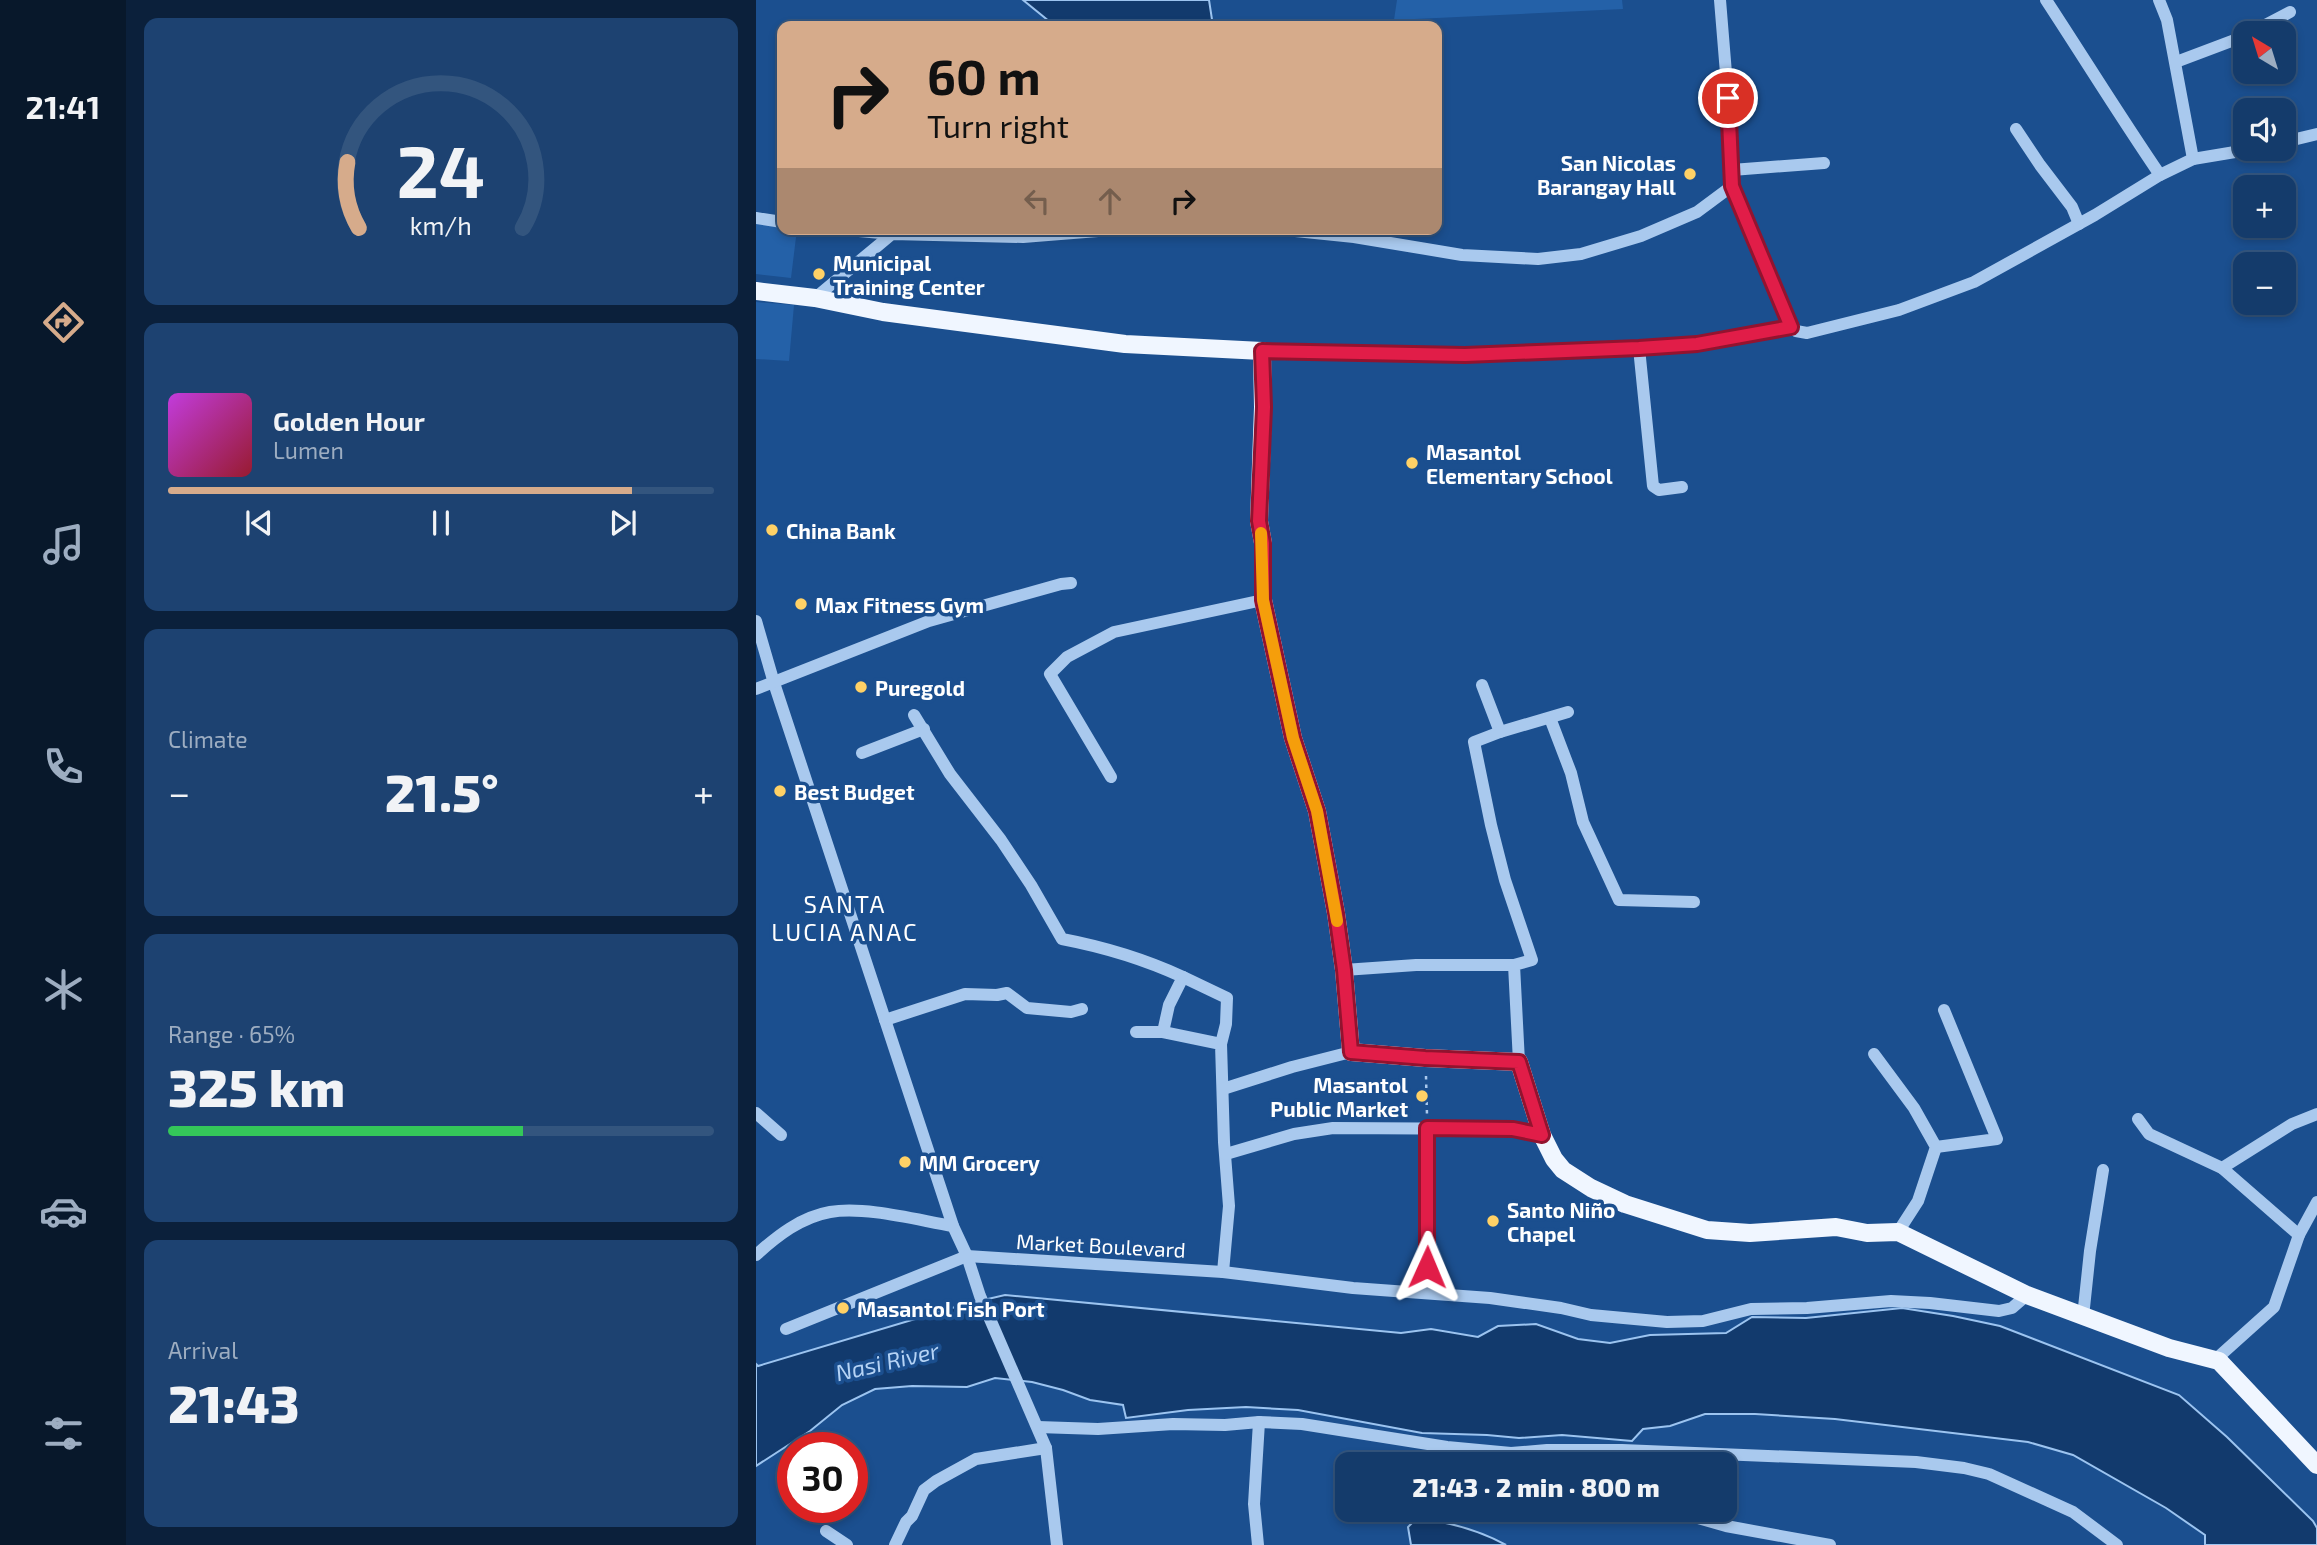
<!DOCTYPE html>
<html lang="en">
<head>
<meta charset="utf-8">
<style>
	body { margin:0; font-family:"Exo 2",sans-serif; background:#1d4271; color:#f1f3f6; height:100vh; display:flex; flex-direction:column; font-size:26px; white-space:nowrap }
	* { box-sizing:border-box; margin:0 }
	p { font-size:23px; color:#9dadc1 }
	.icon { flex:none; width:38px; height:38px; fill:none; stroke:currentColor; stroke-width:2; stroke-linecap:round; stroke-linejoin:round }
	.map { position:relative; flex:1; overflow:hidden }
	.side { display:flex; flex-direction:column; gap:18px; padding:18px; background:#0b203b; width:630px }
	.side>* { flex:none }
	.top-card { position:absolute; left:21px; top:21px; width:665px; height:214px; border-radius:14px; box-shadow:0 4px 10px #0003,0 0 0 2px #33557e; background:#d6ab8b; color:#111; overflow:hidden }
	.needle { width:46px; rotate:322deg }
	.tools { position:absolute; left:1477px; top:21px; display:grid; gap:14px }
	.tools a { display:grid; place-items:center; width:63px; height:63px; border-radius:14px; background:#143b6b; box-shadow:0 4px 10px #0003,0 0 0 2px #33557e; font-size:35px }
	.speed { position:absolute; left:21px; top:1432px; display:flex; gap:14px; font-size:35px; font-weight:700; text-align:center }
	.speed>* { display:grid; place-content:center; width:91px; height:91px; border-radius:50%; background:#143b6b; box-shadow:0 4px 10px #0003,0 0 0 2px #33557e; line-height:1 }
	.speed .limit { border:10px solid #d22; background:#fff; color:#111 }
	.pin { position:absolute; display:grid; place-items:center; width:60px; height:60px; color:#fff; margin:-30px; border:4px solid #fff; border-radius:50%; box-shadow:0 2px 7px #0007 }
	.me { position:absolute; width:77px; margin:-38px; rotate:1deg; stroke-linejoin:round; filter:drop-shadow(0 0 5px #0008) }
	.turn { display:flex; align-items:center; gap:24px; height:147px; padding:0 35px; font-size:32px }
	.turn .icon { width:91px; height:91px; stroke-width:2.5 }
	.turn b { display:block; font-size:49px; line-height:60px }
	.lanes { display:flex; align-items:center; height:66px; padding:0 35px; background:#0003; justify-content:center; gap:35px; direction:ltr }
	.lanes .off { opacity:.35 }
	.big { font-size:52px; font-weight:800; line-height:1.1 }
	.side .tile { flex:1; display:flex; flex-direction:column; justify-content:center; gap:10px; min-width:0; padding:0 24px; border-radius:14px; background:#1d4271 }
	.side .dial { align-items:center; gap:0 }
	.dial svg { height:182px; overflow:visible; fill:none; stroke:#33557e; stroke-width:7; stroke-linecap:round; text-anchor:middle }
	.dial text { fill:#f1f3f6; stroke:none }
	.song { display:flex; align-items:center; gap:21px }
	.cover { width:84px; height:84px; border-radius:10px; background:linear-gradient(135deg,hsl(290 70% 55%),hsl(350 70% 35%)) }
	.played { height:7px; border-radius:4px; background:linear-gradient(90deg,#d6ab8b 85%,#33557e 85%) }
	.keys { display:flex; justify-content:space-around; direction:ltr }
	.heat { display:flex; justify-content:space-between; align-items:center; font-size:38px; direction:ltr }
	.charge { height:10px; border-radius:5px; background:linear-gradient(90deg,#34c759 65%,#33557e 0) }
	.trip { position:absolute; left:579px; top:1452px; width:402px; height:70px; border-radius:14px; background:#143b6b; box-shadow:0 4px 10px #0003,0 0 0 2px #33557e; font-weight:800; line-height:70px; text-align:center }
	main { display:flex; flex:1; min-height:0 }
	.menu { display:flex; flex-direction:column; width:126px; justify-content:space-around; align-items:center; background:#08182b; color:#9dadc1 }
	.menu .icon { width:49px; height:49px }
	.menu .selected { color:#d6ab8b }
	.menu b { font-size:32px; color:#f1f3f6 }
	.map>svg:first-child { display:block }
	.green { fill:#2461a8 }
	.water { fill:#123a6d; stroke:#9cc4f0; stroke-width:2 }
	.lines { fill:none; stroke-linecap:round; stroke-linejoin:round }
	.path { stroke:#a9c9ee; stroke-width:2.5; stroke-dasharray:3.5 5; stroke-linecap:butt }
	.minor { stroke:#a9c9ee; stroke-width:12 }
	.major { stroke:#f0f6ff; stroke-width:18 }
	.route-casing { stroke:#92132f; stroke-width:18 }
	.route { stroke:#e11d48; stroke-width:12 }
	.slow { stroke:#f59e0b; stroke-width:12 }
	.poi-dot { fill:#ffd166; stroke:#1b4f8f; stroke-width:2.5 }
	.labels { text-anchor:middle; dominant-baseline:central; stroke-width:7; stroke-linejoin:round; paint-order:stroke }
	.poi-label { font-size:21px; font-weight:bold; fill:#fff; stroke:#1b4f8f; text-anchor:start }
	.street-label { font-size:21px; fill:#fff; stroke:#1b4f8f }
	.water-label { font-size:23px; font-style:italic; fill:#b5d3f5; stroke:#1b4f8f }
	.quarter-label { font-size:24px; letter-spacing:2px; fill:#fff; stroke:#1b4f8f }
</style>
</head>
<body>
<main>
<nav class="menu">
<b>21:41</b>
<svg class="icon selected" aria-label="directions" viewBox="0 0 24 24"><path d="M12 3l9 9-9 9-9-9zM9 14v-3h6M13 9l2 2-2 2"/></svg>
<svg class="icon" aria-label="music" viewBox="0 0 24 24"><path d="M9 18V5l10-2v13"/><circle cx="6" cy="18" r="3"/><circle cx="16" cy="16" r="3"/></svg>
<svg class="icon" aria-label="phone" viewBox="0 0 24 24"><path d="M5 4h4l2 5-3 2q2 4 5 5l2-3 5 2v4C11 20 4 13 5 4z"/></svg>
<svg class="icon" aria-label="climate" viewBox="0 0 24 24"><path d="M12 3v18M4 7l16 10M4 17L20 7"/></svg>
<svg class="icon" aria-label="car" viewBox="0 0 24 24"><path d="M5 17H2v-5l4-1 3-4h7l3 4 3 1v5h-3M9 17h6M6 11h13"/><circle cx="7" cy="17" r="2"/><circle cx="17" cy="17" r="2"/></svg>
<svg class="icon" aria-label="filters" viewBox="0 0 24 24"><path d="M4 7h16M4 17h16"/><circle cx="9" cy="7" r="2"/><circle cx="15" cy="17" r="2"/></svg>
</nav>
<section class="side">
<div class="tile dial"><svg viewBox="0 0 100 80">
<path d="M14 69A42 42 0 1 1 86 69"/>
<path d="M14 69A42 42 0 0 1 9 40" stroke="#d6ab8b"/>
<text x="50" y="56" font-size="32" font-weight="700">24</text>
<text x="50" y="72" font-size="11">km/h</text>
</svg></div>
<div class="tile">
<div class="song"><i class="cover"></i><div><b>Golden Hour</b><p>Lumen</p></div></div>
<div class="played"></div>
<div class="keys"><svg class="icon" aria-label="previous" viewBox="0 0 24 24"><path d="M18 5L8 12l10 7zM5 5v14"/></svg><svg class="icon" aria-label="pause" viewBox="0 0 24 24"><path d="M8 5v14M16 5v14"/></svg><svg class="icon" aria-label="next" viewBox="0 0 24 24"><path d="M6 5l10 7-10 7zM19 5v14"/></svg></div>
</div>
<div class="tile"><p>Climate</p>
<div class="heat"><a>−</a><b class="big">21.5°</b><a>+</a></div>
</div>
<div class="tile"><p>Range · 65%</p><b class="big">325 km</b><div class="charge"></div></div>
<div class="tile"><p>Arrival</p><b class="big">21:43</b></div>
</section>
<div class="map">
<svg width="1561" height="1545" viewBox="0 0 1561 1545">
	<rect width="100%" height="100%" fill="#1b4f8f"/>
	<g class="green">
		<path d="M641 0H866L867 9 638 20Z"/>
		<path d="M0 222 26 225V229H41L35 278 0 274Z"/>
		<path d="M0 302 38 305 33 361 0 359Z"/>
	</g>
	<g class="water">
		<path d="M267 0H453L457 26H299Z"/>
		<path d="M249 1295 645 1333 675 1329 722 1337 742 1326 780 1324 822 1339 854 1343 894 1335 970 1333 996 1317 1050 1318 1146 1308 1197 1316 1244 1326 1423 1395 1471 1437 1557 1521 1561 1528V1545H1449V1535L1410 1508 1317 1455 1272 1442 1079 1419 999 1414H949L914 1426 887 1429 876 1441 806 1435 763 1438 731 1435 666 1433 542 1410 490 1407 432 1410 370 1418 367 1405 334 1400 307 1390 276 1382 239 1378 211 1387 156 1386 119 1389 86 1405 54 1431 0 1466V1364L2 1366 206 1305Z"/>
		<path d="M661 1518C693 1522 721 1529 750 1545H655L652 1527Z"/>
	</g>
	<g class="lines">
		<path class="path" d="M670 1076 671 1115"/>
		<g class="minor">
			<path d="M964 0 974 122 976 186 1035 327 1040 331 1051 333 1143 310 1218 282 1339 215 1404 175 1437 159 1497 149"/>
			<path d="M1290 0C1328 58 1365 118 1404 175"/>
			<path d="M1403 0 1411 20 1437 159"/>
			<path d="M1494 33 1534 12"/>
			<path d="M1420 62 1489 36"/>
			<path d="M1260 129 1284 165 1316 207 1323 224"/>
			<path d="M1528 142 1561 134"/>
			<path d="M976 170 1068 163"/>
			<path d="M0 218 26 222"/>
			<path d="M81 229 136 234"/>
			<path d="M520 229 598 237 706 255 782 259 825 254 885 236 941 212 976 186"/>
			<path d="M59 298 136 234 267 237 367 229"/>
			<path d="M883 348 897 486 903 490 926 487"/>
			<path d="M506 351 709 355 883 348 941 344 1035 327"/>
			<path d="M0 621 18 683 197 1226 211 1256 224 1296 290 1448 301 1545"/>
			<path d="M726 685 744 732"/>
			<path d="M0 689 173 621 305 584 315 583"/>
			<path d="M158 715 194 774 245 840 275 885 306 939C348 947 388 959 427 977L413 1005 407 1032"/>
			<path d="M794 718 815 773 827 822 863 900 938 902"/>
			<path d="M106 753 168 729"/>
			<path d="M355 777 294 674 311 657 358 632 507 600"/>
			<path d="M588 970 660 965H758"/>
			<path d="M427 977 471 998 470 1024 465 1044"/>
			<path d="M129 1020 209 994 241 995 251 993 271 1008 315 1012 326 1009"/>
			<path d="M380 1032H407L465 1044 468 1142 473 1206 467 1272"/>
			<path d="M1118 1054 1158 1108 1180 1147 1162 1201 1142 1232"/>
			<path d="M763 1062 758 965 776 960 749 880 735 825 718 742 744 732 812 712"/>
			<path d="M467 1089 536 1067 595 1052"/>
			<path d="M0 1113 25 1135"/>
			<path d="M1382 1119 1393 1134 1466 1168 1536 1124 1561 1114"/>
			<path d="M1180 1147 1241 1139 1188 1010"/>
			<path d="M470 1154 538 1134 577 1128 757 1129 786 1135"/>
			<path d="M1466 1168 1543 1235"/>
			<path d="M0 1255C21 1236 45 1217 74 1212 109 1206 161 1220 197 1226"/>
			<path d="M671 1292 673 1216 671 1128"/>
			<path d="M1327 1317 1334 1251 1347 1170"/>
			<path d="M30 1329 211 1256 467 1272 597 1288 734 1298 805 1308 835 1315 911 1322 947 1321 995 1309 1051 1308 1135 1301 1174 1303 1243 1311 1256 1308 1271 1295"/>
			<path d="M1459 1360 1518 1307 1543 1235 1561 1202"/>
			<path d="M282 1427 342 1429 417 1424 469 1425 503 1422 546 1424 691 1447 755 1453 784 1465"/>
			<path d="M755 1453 791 1450H866L1160 1462 1208 1468 1233 1474 1317 1512 1361 1545"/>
			<path d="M914 1510 970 1526 1074 1545"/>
			<path d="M70 1531 91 1545"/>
			<path d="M139 1545 150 1522 156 1516 168 1490 180 1481 220 1459 290 1448"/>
			<path d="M502 1545 498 1504 503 1422"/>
		</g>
		<path class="major" d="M0 291 59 298 127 312 369 344 506 351 507 407 503 521 507 543V600L537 738 561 811 580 913 588 970 595 1052 669 1058 763 1062 786 1135 798 1159 807 1170 835 1188 869 1204 951 1230 994 1233 1080 1227 1111 1233 1142 1232 1271 1295 1413 1348 1463 1361 1561 1465"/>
	</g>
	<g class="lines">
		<defs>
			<path id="route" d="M671 1267V1128L757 1129 786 1135 763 1062 669 1058 595 1052 588 970 580 913 561 811 537 738 507 600V543L503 521 508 407 506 351 709 355 883 348 941 344 1035 327 976 186 972 98"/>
		</defs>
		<use href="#route" class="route-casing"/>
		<use href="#route" class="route"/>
		<path class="slow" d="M505 533 507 600 537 738 561 811 581 921"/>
	</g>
	<g class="poi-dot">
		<circle cx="934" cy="174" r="7"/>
		<circle cx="63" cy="274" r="7"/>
		<circle cx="656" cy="463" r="7"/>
		<circle cx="16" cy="530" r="7"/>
		<circle cx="45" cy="604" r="7"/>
		<circle cx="105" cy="687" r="7"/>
		<circle cx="24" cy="791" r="7"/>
		<circle cx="666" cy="1096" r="7"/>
		<circle cx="149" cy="1162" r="7"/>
		<circle cx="737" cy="1221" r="7"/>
		<circle cx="87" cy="1308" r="7"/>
	</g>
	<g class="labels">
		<g class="poi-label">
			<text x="920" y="162" text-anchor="end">San Nicolas<tspan x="920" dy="24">Barangay Hall</tspan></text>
			<text x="77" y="262">Municipal<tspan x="77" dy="24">Training Center</tspan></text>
			<text x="670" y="451">Masantol<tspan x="670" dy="24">Elementary School</tspan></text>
			<text x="30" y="530">China Bank</text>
			<text x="59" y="604">Max Fitness Gym</text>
			<text x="119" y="687">Puregold</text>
			<text x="38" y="791">Best Budget</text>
			<text x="652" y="1084" text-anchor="end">Masantol<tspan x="652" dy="24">Public Market</tspan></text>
			<text x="163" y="1162">MM Grocery</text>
			<text x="751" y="1209">Santo Niño<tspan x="751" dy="24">Chapel</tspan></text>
			<text x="101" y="1308">Masantol Fish Port</text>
		</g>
		<g class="street-label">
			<text transform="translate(345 1245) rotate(3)">Market Boulevard</text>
		</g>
		<g class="water-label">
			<text transform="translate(131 1361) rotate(-13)">Nasi River</text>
		</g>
		<g class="quarter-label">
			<text x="89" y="903">SANTA<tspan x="89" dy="28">LUCIA ANAC</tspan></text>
		</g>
	</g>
</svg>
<div class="tools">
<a><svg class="needle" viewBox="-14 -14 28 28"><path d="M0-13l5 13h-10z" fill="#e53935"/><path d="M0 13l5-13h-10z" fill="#9dadc1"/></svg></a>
<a><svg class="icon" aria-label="sound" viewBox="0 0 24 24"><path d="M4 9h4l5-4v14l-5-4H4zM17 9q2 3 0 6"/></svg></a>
<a>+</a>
<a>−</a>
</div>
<div class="speed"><div class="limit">30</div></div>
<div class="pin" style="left:972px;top:98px;background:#d93025"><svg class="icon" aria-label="arrive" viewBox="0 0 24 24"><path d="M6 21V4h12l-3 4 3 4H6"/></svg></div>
<svg class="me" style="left:671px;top:1267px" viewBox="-20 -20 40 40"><path d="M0-17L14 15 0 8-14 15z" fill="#e11d48" stroke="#fff" stroke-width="4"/></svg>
<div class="trip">21:43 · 2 min · 800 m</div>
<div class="top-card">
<div class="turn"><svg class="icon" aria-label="right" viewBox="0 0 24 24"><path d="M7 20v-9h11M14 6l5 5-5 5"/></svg><div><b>60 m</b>Turn right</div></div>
<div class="lanes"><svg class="icon off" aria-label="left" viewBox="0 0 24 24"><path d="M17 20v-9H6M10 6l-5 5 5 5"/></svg><svg class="icon off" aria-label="ahead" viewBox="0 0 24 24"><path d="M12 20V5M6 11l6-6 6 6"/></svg><svg class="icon" aria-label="right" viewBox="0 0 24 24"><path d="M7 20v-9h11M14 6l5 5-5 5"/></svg></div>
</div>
</div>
</main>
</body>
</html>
